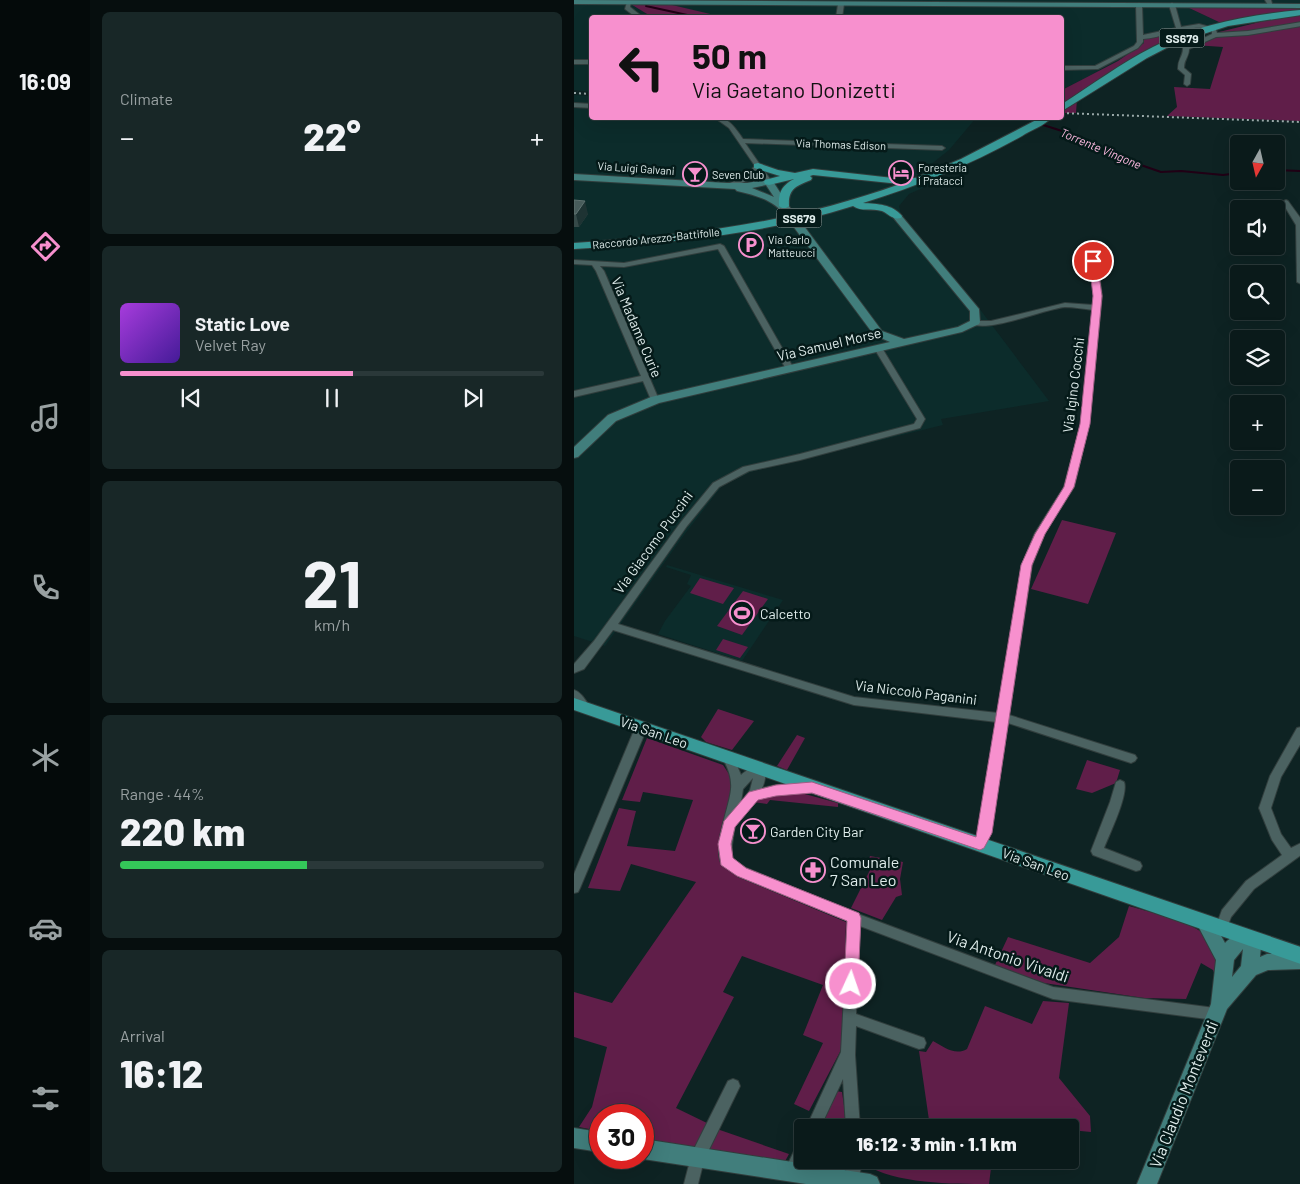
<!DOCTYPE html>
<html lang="en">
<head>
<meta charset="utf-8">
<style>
	body { margin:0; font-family:Barlow,sans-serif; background:#182727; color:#f1f3f6; height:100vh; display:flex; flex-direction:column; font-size:19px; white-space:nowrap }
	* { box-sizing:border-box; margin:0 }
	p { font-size:16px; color:#99a1a2 }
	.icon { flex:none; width:28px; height:28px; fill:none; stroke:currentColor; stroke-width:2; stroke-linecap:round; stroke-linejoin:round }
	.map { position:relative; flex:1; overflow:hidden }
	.drawer { display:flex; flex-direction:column; gap:12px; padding:12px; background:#060e0e; width:484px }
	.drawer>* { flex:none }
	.guide { position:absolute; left:15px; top:15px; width:475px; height:105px; border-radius:5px; box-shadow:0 5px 20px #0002,0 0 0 1px #2a3839; background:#f790ce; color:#111; overflow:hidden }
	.needle { width:32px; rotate:188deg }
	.controls { position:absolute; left:656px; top:135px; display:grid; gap:10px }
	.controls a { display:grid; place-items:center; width:55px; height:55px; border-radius:5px; background:#0a1a1a; box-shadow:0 5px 20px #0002,0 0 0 1px #2a3839; font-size:25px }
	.speed { position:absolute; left:15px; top:1104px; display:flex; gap:10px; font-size:25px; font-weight:700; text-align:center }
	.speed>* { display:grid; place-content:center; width:65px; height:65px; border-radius:50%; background:#0a1a1a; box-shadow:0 5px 20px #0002,0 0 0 1px #2a3839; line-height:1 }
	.speed .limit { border:8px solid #d22; background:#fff; color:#111 }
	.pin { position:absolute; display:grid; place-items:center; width:42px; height:42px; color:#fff; margin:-21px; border:2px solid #fff; border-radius:50%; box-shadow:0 1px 5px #0007 }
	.me { position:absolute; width:55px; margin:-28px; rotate:3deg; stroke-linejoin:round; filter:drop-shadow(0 0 4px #0008) }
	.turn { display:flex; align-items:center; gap:18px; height:105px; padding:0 20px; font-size:22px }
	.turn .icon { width:65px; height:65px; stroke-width:2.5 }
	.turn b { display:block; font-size:35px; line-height:42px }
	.big { font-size:38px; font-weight:800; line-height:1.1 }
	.drawer .card { flex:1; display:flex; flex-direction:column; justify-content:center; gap:8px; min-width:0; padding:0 18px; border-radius:8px; background:#182727 }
	.drawer .dial { align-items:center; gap:0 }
	.dial b { font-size:65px; line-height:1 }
	.song { display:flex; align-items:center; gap:15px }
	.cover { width:60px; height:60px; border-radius:8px; background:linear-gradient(135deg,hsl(280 70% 55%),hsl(260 70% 35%)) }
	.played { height:5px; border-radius:2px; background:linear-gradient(90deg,#f790ce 55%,#2a3839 55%) }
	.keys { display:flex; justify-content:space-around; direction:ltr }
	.heat { display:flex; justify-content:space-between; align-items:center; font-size:28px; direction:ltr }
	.charge { height:8px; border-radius:4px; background:linear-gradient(90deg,#34c759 44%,#2a3839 0) }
	.trip { position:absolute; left:220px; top:1119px; width:285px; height:50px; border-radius:5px; background:#0a1a1a; box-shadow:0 5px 20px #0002,0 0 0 1px #2a3839; font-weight:800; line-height:50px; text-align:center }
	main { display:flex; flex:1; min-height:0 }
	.dock { display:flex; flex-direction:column; width:90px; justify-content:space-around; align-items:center; background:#040a0a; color:#99a1a2 }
	.dock .icon { width:35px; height:35px }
	.dock .current { color:#f790ce }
	.dock b { font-size:22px; color:#f1f3f6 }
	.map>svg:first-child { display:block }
	.built { fill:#0c2c2b }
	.green { fill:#601e49 }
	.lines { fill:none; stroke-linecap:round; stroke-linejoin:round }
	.stream { stroke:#200015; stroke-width:2 }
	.street-casing { stroke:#313e3d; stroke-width:2 }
	.secondary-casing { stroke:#313e3d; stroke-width:2 }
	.primary-casing { stroke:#313e3d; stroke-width:2 }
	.street { fill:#4b6261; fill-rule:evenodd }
	.secondary { fill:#417e7c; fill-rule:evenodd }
	.primary { fill:#389a98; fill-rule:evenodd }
	.rail { stroke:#9aa9a9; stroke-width:2; stroke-dasharray:2 3; stroke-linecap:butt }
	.wall { fill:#364a49 }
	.shaded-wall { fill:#1e3333 }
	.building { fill:#485c5b; stroke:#607271 }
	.route { fill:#f790ce; stroke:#a15e86 }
	.labels { text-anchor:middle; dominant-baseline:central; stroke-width:5; stroke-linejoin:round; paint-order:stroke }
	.far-street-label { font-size:11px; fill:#dfeceb; stroke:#051a19 }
	.far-poi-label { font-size:11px; fill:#dfeceb; stroke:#051a19; text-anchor:start }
	.shield { fill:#051a19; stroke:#9eadac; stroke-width:1 }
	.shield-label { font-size:12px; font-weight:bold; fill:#dfeceb }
	.far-water-label { font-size:12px; font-style:italic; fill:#fdbae1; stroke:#051a19 }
	.street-label { font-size:14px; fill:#dfeceb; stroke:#051a19 }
	.poi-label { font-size:14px; fill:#dfeceb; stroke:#051a19; text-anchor:start }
	.near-poi-label { font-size:16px; fill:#dfeceb; stroke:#051a19; text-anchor:start }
	.near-street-label { font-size:16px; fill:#dfeceb; stroke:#051a19 }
</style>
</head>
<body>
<main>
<nav class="dock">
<b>16:09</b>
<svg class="icon current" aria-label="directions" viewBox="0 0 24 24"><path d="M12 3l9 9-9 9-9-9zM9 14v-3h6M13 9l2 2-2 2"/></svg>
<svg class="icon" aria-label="music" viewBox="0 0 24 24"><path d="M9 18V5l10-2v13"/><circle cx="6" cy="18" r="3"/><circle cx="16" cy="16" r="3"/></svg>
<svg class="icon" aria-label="phone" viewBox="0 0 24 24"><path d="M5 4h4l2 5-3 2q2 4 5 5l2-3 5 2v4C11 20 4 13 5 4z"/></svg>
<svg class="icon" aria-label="climate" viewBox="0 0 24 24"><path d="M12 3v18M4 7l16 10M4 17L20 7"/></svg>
<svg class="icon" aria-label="car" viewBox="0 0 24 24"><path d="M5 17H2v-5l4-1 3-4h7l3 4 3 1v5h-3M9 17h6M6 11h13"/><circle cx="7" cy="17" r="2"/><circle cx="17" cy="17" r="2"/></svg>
<svg class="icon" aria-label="filters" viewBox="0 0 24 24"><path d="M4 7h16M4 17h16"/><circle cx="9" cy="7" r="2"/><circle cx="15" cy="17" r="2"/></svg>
</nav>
<section class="drawer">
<div class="card"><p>Climate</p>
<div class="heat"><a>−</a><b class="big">22°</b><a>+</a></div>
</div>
<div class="card">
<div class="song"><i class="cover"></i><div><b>Static Love</b><p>Velvet Ray</p></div></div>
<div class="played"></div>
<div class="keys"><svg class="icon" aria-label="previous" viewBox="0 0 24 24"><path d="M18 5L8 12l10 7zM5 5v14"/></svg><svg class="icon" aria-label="pause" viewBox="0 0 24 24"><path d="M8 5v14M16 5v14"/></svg><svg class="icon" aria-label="next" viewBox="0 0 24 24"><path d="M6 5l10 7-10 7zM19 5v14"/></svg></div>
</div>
<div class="card dial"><b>21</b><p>km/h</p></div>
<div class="card"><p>Range · 44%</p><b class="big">220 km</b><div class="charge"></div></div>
<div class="card"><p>Arrival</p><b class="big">16:12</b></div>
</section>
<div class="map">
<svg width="727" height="1184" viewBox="0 0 727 1184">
	<rect width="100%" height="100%" fill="#0e2323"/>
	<g class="built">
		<path d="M0 0H46L55 3 78 17H83L18 18 17 92 0 90Z"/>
		<path d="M77 0H726L727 6 89 3Z"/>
		<path d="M98 5 613 7 647 23 623 30 571 39V43L544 61 488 90V18H149Z"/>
		<path d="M0 95 17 96 18 118H402L375 150 355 166 369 179 335 194 325 206 327 214 405 308 475 401 367 419 369 425 177 472 148 486 110 535 31 646 0 636Z"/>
		<path d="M93 565 209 600 168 661 84 634 91 621 117 586 113 584 117 575 92 567Z"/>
	</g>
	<g class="green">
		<path d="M46 0H77L149 17H78L55 3Z"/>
		<path d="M613 7H726L727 11 647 23Z"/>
		<path d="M726 15V121L593 116 603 107 600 87 636 89 649 47 620 45 644 36 645 32 702 18Z"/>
		<path d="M623 30 564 57 497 98 503 99 502 113H488V90L544 61 570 43V39Z"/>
		<path d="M488 520 542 533 514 604 457 589Z"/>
		<path d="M126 578 160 588 149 604 116 593Z"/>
		<path d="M169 591 194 599 168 635 143 626Z"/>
		<path d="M149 639 174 647 166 658 142 650Z"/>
		<path d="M144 709 180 721 158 750 132 742 127 737Z"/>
		<path d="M223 735 231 738 213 770 203 766Z"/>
		<path d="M73 738 149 765 155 774 160 788 149 866 164 877 272 922 268 1048 235 1111 220 1104 249 1043 229 1035 249 985 168 956 149 992 160 997 102 1108 135 1124 121 1151 69 1144V1115H26V1137L20 1136V1130L5 1127 18 1107 33 1047 0 1037V992L38 1003 122 882 57 864 46 891 14 888 45 808 62 811 53 846 101 851 119 800 69 792 66 802 48 800Z"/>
		<path d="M513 760 546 770 542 783 518 793 502 789Z"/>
		<path d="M227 793 264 803V807L196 800 193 804 178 802C192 793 210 793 227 793Z"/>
		<path d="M296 856 329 862 326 879 328 895 322 897 308 920 277 908 296 870 293 865Z"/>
		<path d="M555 906C577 913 635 924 641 948 644 957 643 970 643 980L639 970 627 963 612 999 570 998 470 983 421 965 434 937 516 963 545 937Z"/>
		<path d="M469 1001 495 1003 485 1078 516 1116 517 1132 496 1130V1128L433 1123 426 1127H356L345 1051 352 1052 359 1041C370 1047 381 1056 393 1049L411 1006 458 1024Z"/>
		<path d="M261 1091 268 1092 273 1127 247 1128Z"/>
		<path d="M143 1129 215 1154 209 1165 134 1153Z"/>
		<path d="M234 1160H272C264 1176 245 1169 231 1167Z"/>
		<path d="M360 1160H418L415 1184C380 1184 319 1184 291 1164L308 1168Z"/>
	</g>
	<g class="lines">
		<g class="stream">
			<path d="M72 6 127 18"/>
			<path d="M451 118 461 122"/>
			<path d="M466 124 507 137 538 155 587 172 607 171 649 175 665 173"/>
			<path d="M702 170 727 171"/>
		</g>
		<defs>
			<g id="street">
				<path d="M691 0H697L699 7H695Z"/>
				<path d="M53 2H57L56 7 70 18H63L51 9Z"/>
				<path d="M267 2 270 4 268 18H262L264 4Z"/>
				<path d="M565 3 568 5 569 35 602 28 595 5 598 3 601 5 607 27 625 24 636 27C631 29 626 27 620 28 603 29 587 38 569 39V42L564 48 524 69 488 70V66H521L560 46 563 42 562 5Z"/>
				<path d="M727 22V26L674 35 642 37 615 49C615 57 610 59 610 68L617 74 616 84 613 86 610 84 611 75 604 69C604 58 609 57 609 48L638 34V30H642L643 33 674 31Z"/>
				<rect x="0" y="60" width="18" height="4"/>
				<path d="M0 103 18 104V108L0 107Z"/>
				<path d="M141 118C154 116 162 129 169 139L368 146 371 148 368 150 171 143 198 182 193 183 184 171 173 181 153 188 150 186 151 185 168 178 181 166 155 128Z"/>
				<path d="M712 200 714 201 727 219V284L723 282 722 225 708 202Z"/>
				<path d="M514 241H520L521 243 528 296 515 424 500 487 471 533 458 565 435 715 561 755 563 758 561 761 557 763 434 723 417 833 410 848 406 849 402 848 400 844 405 833 423 722 280 705 39 630 10 669 0 673V664L20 641 107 522 139 483 169 467 226 454 340 424 343 419 300 348 304 346 308 348 351 419 346 428 226 460 175 471 145 487 113 526 44 624 280 697 424 713 448 565 461 533 490 487 507 424 519 310C510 309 500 307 491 307 470 309 412 334 396 323L400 321H417L491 303 519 305 520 296Z"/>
				<path d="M146 244 150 246 220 369 219 371H213L212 369 144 249 50 267 26 266 30 271 85 400 81 403 78 402 69 381 0 397V391L67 376 22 271 18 265 0 264V260L50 263Z"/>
				<path d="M0 690C7 692 13 702 16 708L15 711H7L0 702Z"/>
				<path d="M67 724 71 725 73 728 6 888 4 892 0 893V874L61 728 63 725Z"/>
				<path d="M727 727V743L707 777 697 808 707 834 717 848 727 843V855L680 889 657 917 651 933 647 935 643 933 641 929 648 910 672 881 708 855 698 840 685 808 696 776 723 728Z"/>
				<path d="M155 754 159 756 167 775C173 770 182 763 190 766 193 772 191 782 188 788L202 785 238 782 242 784 244 787 242 790 238 792 202 795 182 799 161 824 158 845V858L172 868 284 914 479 987 641 1008 646 1010 648 1014 646 1018 641 1020 479 999 286 926 282 1014 350 1038 352 1043 350 1048 345 1049 282 1026 281 1055 286 1128H272L269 1079 246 1128H232L267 1052 274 921 164 876 148 865C138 845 155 810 157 789 158 778 154 768 149 759L151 756ZM179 778 176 790 167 802 169 789Z"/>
				<path d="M546 780 550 782C555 794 535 835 530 848L566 862 568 866 566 870 562 871 519 855 517 851 536 802 542 782Z"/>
				<path d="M159 1079 164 1081 166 1086 130 1160 124 1184H110L118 1153 154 1081Z"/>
				<path d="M229 1141V1160H231L222 1177 217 1179 212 1177 210 1172 224 1143Z"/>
				<path d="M274 1160H288L284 1184H270Z"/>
			</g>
			<g id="secondary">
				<path d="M0 0 727 4V8L0 4Z"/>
				<path d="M0 174 153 183H173L195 179 198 180 222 217 220 219H214C201 200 184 196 163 191L161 189 0 180ZM192 185 200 197 178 188Z"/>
				<path d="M323 213 326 214 405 309 406 322 405 324 388 332 85 403 42 421 4 457 0 458V447L34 415 77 397 316 342 300 335 219 226V222H227L308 331 330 339 384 327 396 321V311L318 216Z"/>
				<path d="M632 916 638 919 651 943C659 935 672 930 682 933L687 946 686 957 693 954 727 953V969L694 970 682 975 653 1009 583 1184H563L637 1004 642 960 623 924 626 919ZM669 949 667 966 658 977 660 960Z"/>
				<path d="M0 1128 26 1132V1152L0 1148Z"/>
				<path d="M69 1139 296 1174 303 1177 306 1184H232L69 1159 66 1158H69Z"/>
			</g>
			<g id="primary">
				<path d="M727 10V15L654 26 602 43 573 58 488 111V104C518 85 547 63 579 47 624 24 676 15 727 10Z"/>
				<path d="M466 118H477C470 126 457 130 448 136 398 164 344 186 289 203 304 204 318 204 328 216L327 218C318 220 315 214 308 211 298 208 287 212 279 206 188 235 95 243 0 249V243C116 235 215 224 326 184L239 175 236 176 238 178 237 180C222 186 214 189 215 206L210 209 205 206C204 193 208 185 220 179L195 185 191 184 190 182 191 180 206 176 180 168V164L184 163 204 170 221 173 239 169 319 178H341L387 159Z"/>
				<path d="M0 698 727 947V964L0 710Z"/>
			</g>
		</defs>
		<use href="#street" class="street-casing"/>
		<use href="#secondary" class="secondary-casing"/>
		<use href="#primary" class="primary-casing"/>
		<use href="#street" class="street"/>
		<use href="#secondary" class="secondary"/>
		<use href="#primary" class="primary"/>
		<g class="rail">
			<path d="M0 93 18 94"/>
			<path d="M488 113 727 122"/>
		</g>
	</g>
	<path class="wall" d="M0 200 14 214 5 227H0Z"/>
	<path class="shaded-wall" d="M11 201 14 214 5 227 2 214Z"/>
	<path class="building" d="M0 200 11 201 2 214H0Z"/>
	<path class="route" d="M519 258 523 261 528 296 516 424 500 487 471 534 458 565 418 833 410 848 406 850 238 793 202 796 184 800 161 827 157 844 159 858 172 868 285 913 287 918 284 984 282 989 277 991 272 989 270 984 273 921 163 876 147 865 144 844 150 821 175 792 202 785 238 782 402 837 447 565 461 534 490 487 506 424 519 296 515 261Z"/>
	<defs>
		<symbol id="hotel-ring" viewBox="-11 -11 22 22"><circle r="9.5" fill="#051a19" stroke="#f790ce" stroke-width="1.5"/><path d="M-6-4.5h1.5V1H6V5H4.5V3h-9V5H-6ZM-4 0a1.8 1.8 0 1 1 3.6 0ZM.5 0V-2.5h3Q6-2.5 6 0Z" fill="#f790ce"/></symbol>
		<symbol id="bar-ring" viewBox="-11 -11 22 22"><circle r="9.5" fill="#051a19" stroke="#f790ce" stroke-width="1.5"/><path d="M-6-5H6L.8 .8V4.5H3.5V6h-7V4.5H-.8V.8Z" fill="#f790ce"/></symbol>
		<symbol id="parking-ring" viewBox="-11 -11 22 22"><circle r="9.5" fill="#051a19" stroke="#f790ce" stroke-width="1.5"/><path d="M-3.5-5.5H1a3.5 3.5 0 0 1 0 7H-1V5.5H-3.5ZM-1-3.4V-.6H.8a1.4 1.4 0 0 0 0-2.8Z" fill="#f790ce"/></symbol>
		<symbol id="stadium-ring" viewBox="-11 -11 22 22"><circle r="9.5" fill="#051a19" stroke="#f790ce" stroke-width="1.5"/><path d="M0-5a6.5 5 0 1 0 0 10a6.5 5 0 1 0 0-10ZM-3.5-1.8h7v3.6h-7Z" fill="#f790ce"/></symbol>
		<symbol id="pharmacy-ring" viewBox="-11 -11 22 22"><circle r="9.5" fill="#051a19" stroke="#f790ce" stroke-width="1.5"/><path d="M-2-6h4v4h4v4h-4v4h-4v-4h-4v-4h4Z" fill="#f790ce"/></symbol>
	</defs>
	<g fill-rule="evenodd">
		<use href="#hotel-ring" x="313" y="159" width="28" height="28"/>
		<use href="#bar-ring" x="107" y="160" width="28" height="28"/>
		<use href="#parking-ring" x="163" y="231" width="28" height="28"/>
		<use href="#stadium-ring" x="154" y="599" width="28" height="28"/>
		<use href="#bar-ring" x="165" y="817" width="28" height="28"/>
		<use href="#pharmacy-ring" x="225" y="856" width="28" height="28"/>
	</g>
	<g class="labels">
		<g class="far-street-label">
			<text transform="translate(267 144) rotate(2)">Via Thomas Edison</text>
			<text transform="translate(62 168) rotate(4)">Via Luigi Galvani</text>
			<text transform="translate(82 238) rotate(-6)">Raccordo Arezzo-Battifolle</text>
		</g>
		<g class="far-poi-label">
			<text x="344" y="167">Foresteria<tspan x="344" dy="13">i Pratacci</tspan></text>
			<text x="138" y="174">Seven Club</text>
			<text x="194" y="239">Via Carlo<tspan x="194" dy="13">Matteucci</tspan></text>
		</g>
		<g class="shield">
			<rect x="585.5" y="28.5" width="45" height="19" rx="4"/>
			<rect x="202.5" y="208.5" width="45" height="19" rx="4"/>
		</g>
		<g class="shield-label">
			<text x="608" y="38">SS679</text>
			<text x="225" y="218">SS679</text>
		</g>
		<g class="far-water-label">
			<text transform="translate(527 148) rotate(23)">Torrente Vingone</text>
		</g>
		<g class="street-label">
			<text transform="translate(63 327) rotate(67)">Via Madame Curie</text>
			<text transform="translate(255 344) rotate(-13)">Via Samuel Morse</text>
			<text transform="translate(499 385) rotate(-83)">Via Igino Cocchi</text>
			<text transform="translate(79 542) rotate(-54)">Via Giacomo Puccini</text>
			<text transform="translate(342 692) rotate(7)">Via Niccolò Paganini</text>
			<text transform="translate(80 732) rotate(19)">Via San Leo</text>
			<text transform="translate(462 864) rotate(20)">Via San Leo</text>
		</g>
		<g class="poi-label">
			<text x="186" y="613">Calcetto</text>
			<text x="196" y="831">Garden City Bar</text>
		</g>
		<g class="near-poi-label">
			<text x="256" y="861">Comunale<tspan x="256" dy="18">7 San Leo</tspan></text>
		</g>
		<g class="near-street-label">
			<text transform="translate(434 956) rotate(19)">Via Antonio Vivaldi</text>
			<text transform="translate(609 1094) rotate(-68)">Via Claudio Monteverdi</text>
		</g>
	</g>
</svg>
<div class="controls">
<a><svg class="needle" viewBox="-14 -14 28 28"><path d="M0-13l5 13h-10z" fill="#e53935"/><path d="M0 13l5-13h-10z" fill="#99a1a2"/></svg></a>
<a><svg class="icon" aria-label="sound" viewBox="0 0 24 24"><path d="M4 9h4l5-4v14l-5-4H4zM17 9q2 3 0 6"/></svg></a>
<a><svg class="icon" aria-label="search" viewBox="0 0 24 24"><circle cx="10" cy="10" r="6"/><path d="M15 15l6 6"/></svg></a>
<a><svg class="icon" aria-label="layers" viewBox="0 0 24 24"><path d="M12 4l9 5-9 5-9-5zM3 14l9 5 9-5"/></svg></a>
<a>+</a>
<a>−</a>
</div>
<div class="speed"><div class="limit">30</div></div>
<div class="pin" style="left:519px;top:261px;background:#d93025"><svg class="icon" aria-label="arrive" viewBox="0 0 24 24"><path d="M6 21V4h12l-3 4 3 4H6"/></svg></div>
<svg class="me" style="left:277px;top:984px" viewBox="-20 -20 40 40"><circle r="17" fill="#f790ce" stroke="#fff" stroke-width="3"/><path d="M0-11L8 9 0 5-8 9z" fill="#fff"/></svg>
<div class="trip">16:12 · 3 min · 1.1 km</div>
<div class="guide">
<div class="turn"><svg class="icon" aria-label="left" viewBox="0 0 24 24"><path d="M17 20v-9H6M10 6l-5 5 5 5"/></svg><div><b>50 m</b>Via Gaetano Donizetti</div></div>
</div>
</div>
</main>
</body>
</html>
